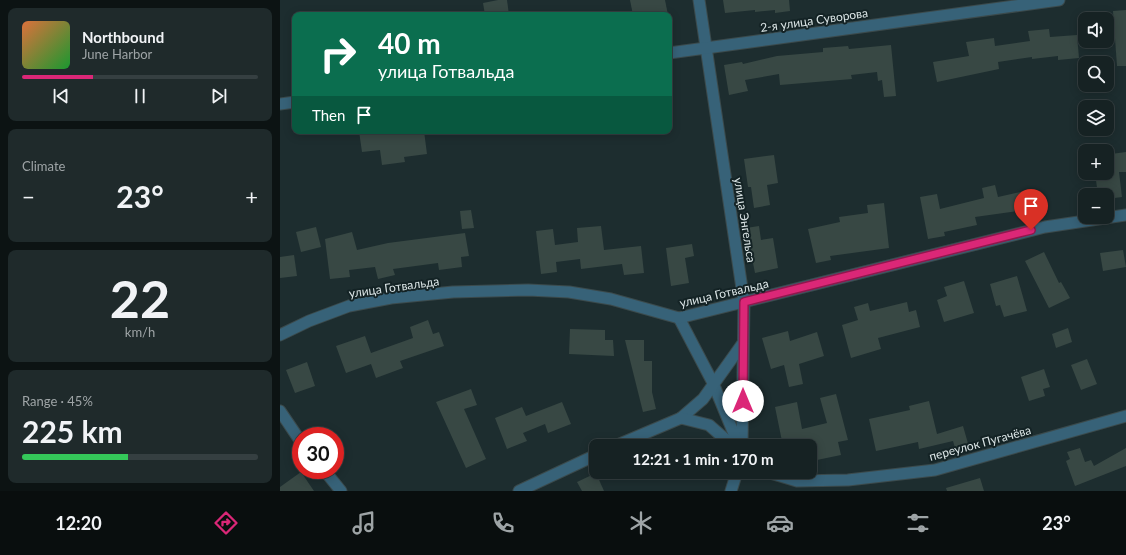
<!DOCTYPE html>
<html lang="en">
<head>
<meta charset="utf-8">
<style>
	body { margin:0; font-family:Lato,sans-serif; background:#1f2a2b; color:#f1f3f6; height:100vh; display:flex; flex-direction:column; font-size:15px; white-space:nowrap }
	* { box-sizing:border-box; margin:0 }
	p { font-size:13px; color:#9ea4a6 }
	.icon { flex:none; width:22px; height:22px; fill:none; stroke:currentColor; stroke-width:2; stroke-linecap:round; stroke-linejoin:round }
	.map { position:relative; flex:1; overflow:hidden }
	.sheet { display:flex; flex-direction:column; gap:8px; padding:8px; background:#0c1313; width:280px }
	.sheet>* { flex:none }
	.top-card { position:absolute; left:12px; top:12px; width:380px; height:122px; border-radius:8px; box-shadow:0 2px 10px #0003,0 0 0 1px #353f41; background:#0b6e4f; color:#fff; overflow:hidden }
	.controls { position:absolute; left:798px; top:12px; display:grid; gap:8px }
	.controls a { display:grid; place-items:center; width:36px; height:36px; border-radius:8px; background:#162223; box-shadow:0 2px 10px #0003,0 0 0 1px #353f41; font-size:20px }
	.speed { position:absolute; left:12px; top:427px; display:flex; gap:8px; font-size:20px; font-weight:700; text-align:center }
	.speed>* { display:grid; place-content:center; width:52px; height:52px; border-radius:50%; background:#162223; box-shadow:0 2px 10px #0003,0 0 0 1px #353f41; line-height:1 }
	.speed .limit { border:6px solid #d22; background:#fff; color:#111 }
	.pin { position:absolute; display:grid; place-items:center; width:34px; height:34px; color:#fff; margin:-41px -17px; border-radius:50% 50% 50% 0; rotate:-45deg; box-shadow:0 0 4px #0007 }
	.pin .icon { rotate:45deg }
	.me { position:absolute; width:44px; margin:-22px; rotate:0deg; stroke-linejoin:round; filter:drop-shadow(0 0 3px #0008) }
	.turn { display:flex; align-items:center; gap:14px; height:84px; padding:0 20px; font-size:18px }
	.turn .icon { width:52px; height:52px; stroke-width:2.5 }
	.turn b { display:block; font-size:28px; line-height:34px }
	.then { display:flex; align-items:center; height:38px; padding:0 20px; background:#0003; gap:8px; font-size:15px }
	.big { font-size:30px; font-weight:700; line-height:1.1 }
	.sheet .tile { flex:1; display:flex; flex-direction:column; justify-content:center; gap:6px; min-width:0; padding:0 14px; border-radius:8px; background:#1f2a2b }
	.sheet .dial { align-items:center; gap:0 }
	.dial b { font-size:52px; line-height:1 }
	.song { display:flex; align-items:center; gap:12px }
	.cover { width:48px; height:48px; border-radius:6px; background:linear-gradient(135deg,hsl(20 70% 55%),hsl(130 70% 35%)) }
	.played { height:4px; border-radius:2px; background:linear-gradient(90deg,#db2777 30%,#353f41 30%) }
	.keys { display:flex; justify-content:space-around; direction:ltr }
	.heat { display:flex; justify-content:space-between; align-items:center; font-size:22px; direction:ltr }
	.charge { height:6px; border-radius:3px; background:linear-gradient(90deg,#34c759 45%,#353f41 0) }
	.trip { position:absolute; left:309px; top:439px; width:228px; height:40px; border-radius:8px; background:#162223; box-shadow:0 2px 10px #0003,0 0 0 1px #353f41; font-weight:700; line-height:40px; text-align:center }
	.dock { display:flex; height:64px; justify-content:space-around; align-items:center; background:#090e0e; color:#9ea4a6 }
	.dock .icon { width:28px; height:28px }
	.dock .active { color:#db2777 }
	.dock b { font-size:18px; color:#f1f3f6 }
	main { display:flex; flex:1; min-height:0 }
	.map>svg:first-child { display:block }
	.building { fill:#384844 }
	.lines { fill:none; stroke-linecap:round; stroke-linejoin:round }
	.minor-casing { stroke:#3b4a4c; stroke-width:13 }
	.minor { stroke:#376278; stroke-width:11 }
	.route-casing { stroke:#8e194d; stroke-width:10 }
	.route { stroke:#db2777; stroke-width:7 }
	.labels { text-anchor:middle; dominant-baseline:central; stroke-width:4; stroke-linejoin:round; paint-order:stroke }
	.street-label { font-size:12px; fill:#dbe5e6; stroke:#142325 }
</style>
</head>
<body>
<main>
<section class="sheet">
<div class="tile">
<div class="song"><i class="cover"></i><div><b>Northbound</b><p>June Harbor</p></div></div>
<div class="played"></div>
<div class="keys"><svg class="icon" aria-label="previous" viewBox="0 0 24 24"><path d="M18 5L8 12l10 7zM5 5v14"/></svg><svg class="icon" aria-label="pause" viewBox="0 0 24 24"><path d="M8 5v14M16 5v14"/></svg><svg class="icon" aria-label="next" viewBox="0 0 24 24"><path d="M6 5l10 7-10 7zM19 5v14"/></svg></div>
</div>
<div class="tile"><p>Climate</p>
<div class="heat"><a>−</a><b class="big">23°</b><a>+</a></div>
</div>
<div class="tile dial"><b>22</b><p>km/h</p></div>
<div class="tile"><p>Range · 45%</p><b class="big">225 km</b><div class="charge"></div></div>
</section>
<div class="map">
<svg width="846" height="491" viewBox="0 0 846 491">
	<rect width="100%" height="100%" fill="#1d2d2f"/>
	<g class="building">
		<path d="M218 0H227L229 15H205L203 3Z"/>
		<path d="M350 0H385L388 15H353Z"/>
		<path d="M443 0H509L510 11 495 13V10L475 12V10L445 13Z"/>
		<path d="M846 10V66H837L833 11Z"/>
		<path d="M769 29 770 37 797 35 799 58 778 60V56L752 59V57L718 62 719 69 657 82 653 62 689 56 686 42 714 38 715 46 750 41 748 31Z"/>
		<path d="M611 45 616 96 604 97 602 80 598 81 597 72 571 75 572 79 500 85 499 74 465 80 468 91 449 95 444 65 462 62 463 64 497 56 543 52V48L568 46 569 49Z"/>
		<path d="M79 131H144L147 154 124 157 125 162 102 165 100 150 82 152Z"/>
		<path d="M846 152V172H839L842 197 827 199V195H818L815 173H827V169L833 168 831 154Z"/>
		<path d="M494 155 498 183 487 185 490 205 474 208 471 187H468L464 159Z"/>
		<path d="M715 185 718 197 749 190 752 209 695 217 697 225 664 232 665 236 648 239 640 197 657 194 660 209 704 198 702 188Z"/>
		<path d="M604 203 609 248 550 256 551 260 536 263 528 229 560 222 559 217 588 213 587 205Z"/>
		<path d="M191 210 194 228 182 229 180 211Z"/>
		<path d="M321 226 324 250 361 246 364 273 344 275 342 264 301 269 300 259 276 262 277 272 261 274 256 231 273 229 275 245 298 242 297 228Z"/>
		<path d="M479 226 481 240 493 238 498 268 475 273 466 228Z"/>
		<path d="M36 227 41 247 21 252 16 232Z"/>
		<path d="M72 232 77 250 108 243 185 233 189 256 181 257 182 267 159 270 158 263 113 269 115 275 98 279 95 267 69 270 70 277 50 279 45 239Z"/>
		<path d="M412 244 414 256 405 258 409 283 391 286 386 248Z"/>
		<path d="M843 250 846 267 823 271 820 253Z"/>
		<path d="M764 252 779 283 781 282 790 298 769 308 745 261Z"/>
		<path d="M14 255 17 276 0 278V257Z"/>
		<path d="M737 276 747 311 724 317 720 305 716 306 710 284Z"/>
		<path d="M684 281 694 313 664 322 657 300 667 296 664 287Z"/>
		<path d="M627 302 629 312 636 310 640 327 598 338 601 349 571 358 562 325 578 320 574 307 588 303 590 311Z"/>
		<path d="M148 320 153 334 159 332 164 346 120 361 123 368 96 378 91 364 66 373 56 346 85 336 91 353 133 338 130 327Z"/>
		<path d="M788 328 792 342 776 348 772 334Z"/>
		<path d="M290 329 325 330V340H333L334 356 289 354Z"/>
		<path d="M508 331 510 341 537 332 544 356 519 364 523 384 509 387 504 365 491 369 482 338Z"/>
		<path d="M345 340H364V361H372V392L376 409 363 412Z"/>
		<path d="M807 359 817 384 801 390 791 365Z"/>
		<path d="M27 362 35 386 15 393 6 370Z"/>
		<path d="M764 369 770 387 763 389 765 396 749 401 741 377Z"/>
		<path d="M191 389 197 405 184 409 206 459 186 468 156 402Z"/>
		<path d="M556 394 568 440 558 442 561 455 537 460 534 446H503L495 407 517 402 522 429 547 423 540 398Z"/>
		<path d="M649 401 657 434 683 426 689 447 676 451 673 441 639 449 638 442 596 451 589 419 630 410 629 406Z"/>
		<path d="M282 402 291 424 268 433 265 424 243 433 247 441 227 449 215 418 242 407 246 416Z"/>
		<path d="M800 448 805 462 811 460 814 466 846 448V466L795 486 786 461 790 459 787 452Z"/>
		<path d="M21 472 34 491H0V487Z"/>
		<path d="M316 473 324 491H302L297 482Z"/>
		<path d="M700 478 704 491H667L666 488Z"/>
	</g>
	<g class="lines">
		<defs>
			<g id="minor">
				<path d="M419 0 464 302 462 446"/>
				<path d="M389 53 779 0"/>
				<path d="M0 104 15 102"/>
				<path d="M399 318 433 383 459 446"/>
				<path d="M0 335 29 321 69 306 111 298 173 292 248 290 289 292 331 299 399 318 765 227 846 215"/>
				<path d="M0 411 21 442"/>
				<path d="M401 418 423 399 463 343"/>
				<path d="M335 446 401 418 429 425 453 446"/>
				<path d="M44 470 61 491"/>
				<path d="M487 472 517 481 568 480 655 470 846 416"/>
				<path d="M239 491 316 455"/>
				<path d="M451 491 457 472"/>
			</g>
		</defs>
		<use href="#minor" class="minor-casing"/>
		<use href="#minor" class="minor"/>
	</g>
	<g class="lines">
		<defs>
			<path id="route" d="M463 401 464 302 751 230"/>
		</defs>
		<use href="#route" class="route-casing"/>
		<use href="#route" class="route"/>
	</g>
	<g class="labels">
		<g class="street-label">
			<text transform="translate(534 20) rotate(-8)">2-я улица Суворова</text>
			<text transform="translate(465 220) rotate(81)">улица Энгельса</text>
			<text transform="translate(114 287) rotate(-8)">улица Готвальда</text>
			<text transform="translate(444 293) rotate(-13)">улица Готвальда</text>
			<text transform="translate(700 443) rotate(-15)">переулок Пугачёва</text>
		</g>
	</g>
</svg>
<div class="controls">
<a><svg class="icon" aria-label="sound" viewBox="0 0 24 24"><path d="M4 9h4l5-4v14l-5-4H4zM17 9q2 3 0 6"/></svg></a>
<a><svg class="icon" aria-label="search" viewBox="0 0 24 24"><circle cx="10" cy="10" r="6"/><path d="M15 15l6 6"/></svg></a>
<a><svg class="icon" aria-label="layers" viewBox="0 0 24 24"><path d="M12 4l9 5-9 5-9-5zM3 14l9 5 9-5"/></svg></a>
<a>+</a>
<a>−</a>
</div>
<div class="speed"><div class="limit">30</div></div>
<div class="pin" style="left:751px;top:230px;background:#d93025"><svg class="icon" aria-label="arrive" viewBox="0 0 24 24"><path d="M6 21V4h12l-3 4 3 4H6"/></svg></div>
<svg class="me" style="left:463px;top:401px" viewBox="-20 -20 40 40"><circle r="19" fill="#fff"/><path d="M0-13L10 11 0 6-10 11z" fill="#db2777"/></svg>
<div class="trip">12:21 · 1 min · 170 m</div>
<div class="top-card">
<div class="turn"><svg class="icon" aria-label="right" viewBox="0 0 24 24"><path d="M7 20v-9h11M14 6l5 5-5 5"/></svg><div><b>40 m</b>улица Готвальда</div></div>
<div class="then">Then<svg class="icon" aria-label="arrive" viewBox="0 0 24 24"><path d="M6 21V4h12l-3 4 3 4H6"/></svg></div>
</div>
</div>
</main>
<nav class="dock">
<b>12:20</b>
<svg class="icon active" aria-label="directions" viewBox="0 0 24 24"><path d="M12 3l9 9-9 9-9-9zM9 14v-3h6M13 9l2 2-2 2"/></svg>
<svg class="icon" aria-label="music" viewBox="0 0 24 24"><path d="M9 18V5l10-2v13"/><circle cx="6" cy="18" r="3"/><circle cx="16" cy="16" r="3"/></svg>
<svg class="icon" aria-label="phone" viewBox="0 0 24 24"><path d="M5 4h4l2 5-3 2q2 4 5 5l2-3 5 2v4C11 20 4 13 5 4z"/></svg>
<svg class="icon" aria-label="climate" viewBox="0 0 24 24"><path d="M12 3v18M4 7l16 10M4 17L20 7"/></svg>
<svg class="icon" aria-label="car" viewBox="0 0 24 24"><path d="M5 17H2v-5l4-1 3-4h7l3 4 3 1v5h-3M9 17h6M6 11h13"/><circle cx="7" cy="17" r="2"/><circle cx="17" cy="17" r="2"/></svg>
<svg class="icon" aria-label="filters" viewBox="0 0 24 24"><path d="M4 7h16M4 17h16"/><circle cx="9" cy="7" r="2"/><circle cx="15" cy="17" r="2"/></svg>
<b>23°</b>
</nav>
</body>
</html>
